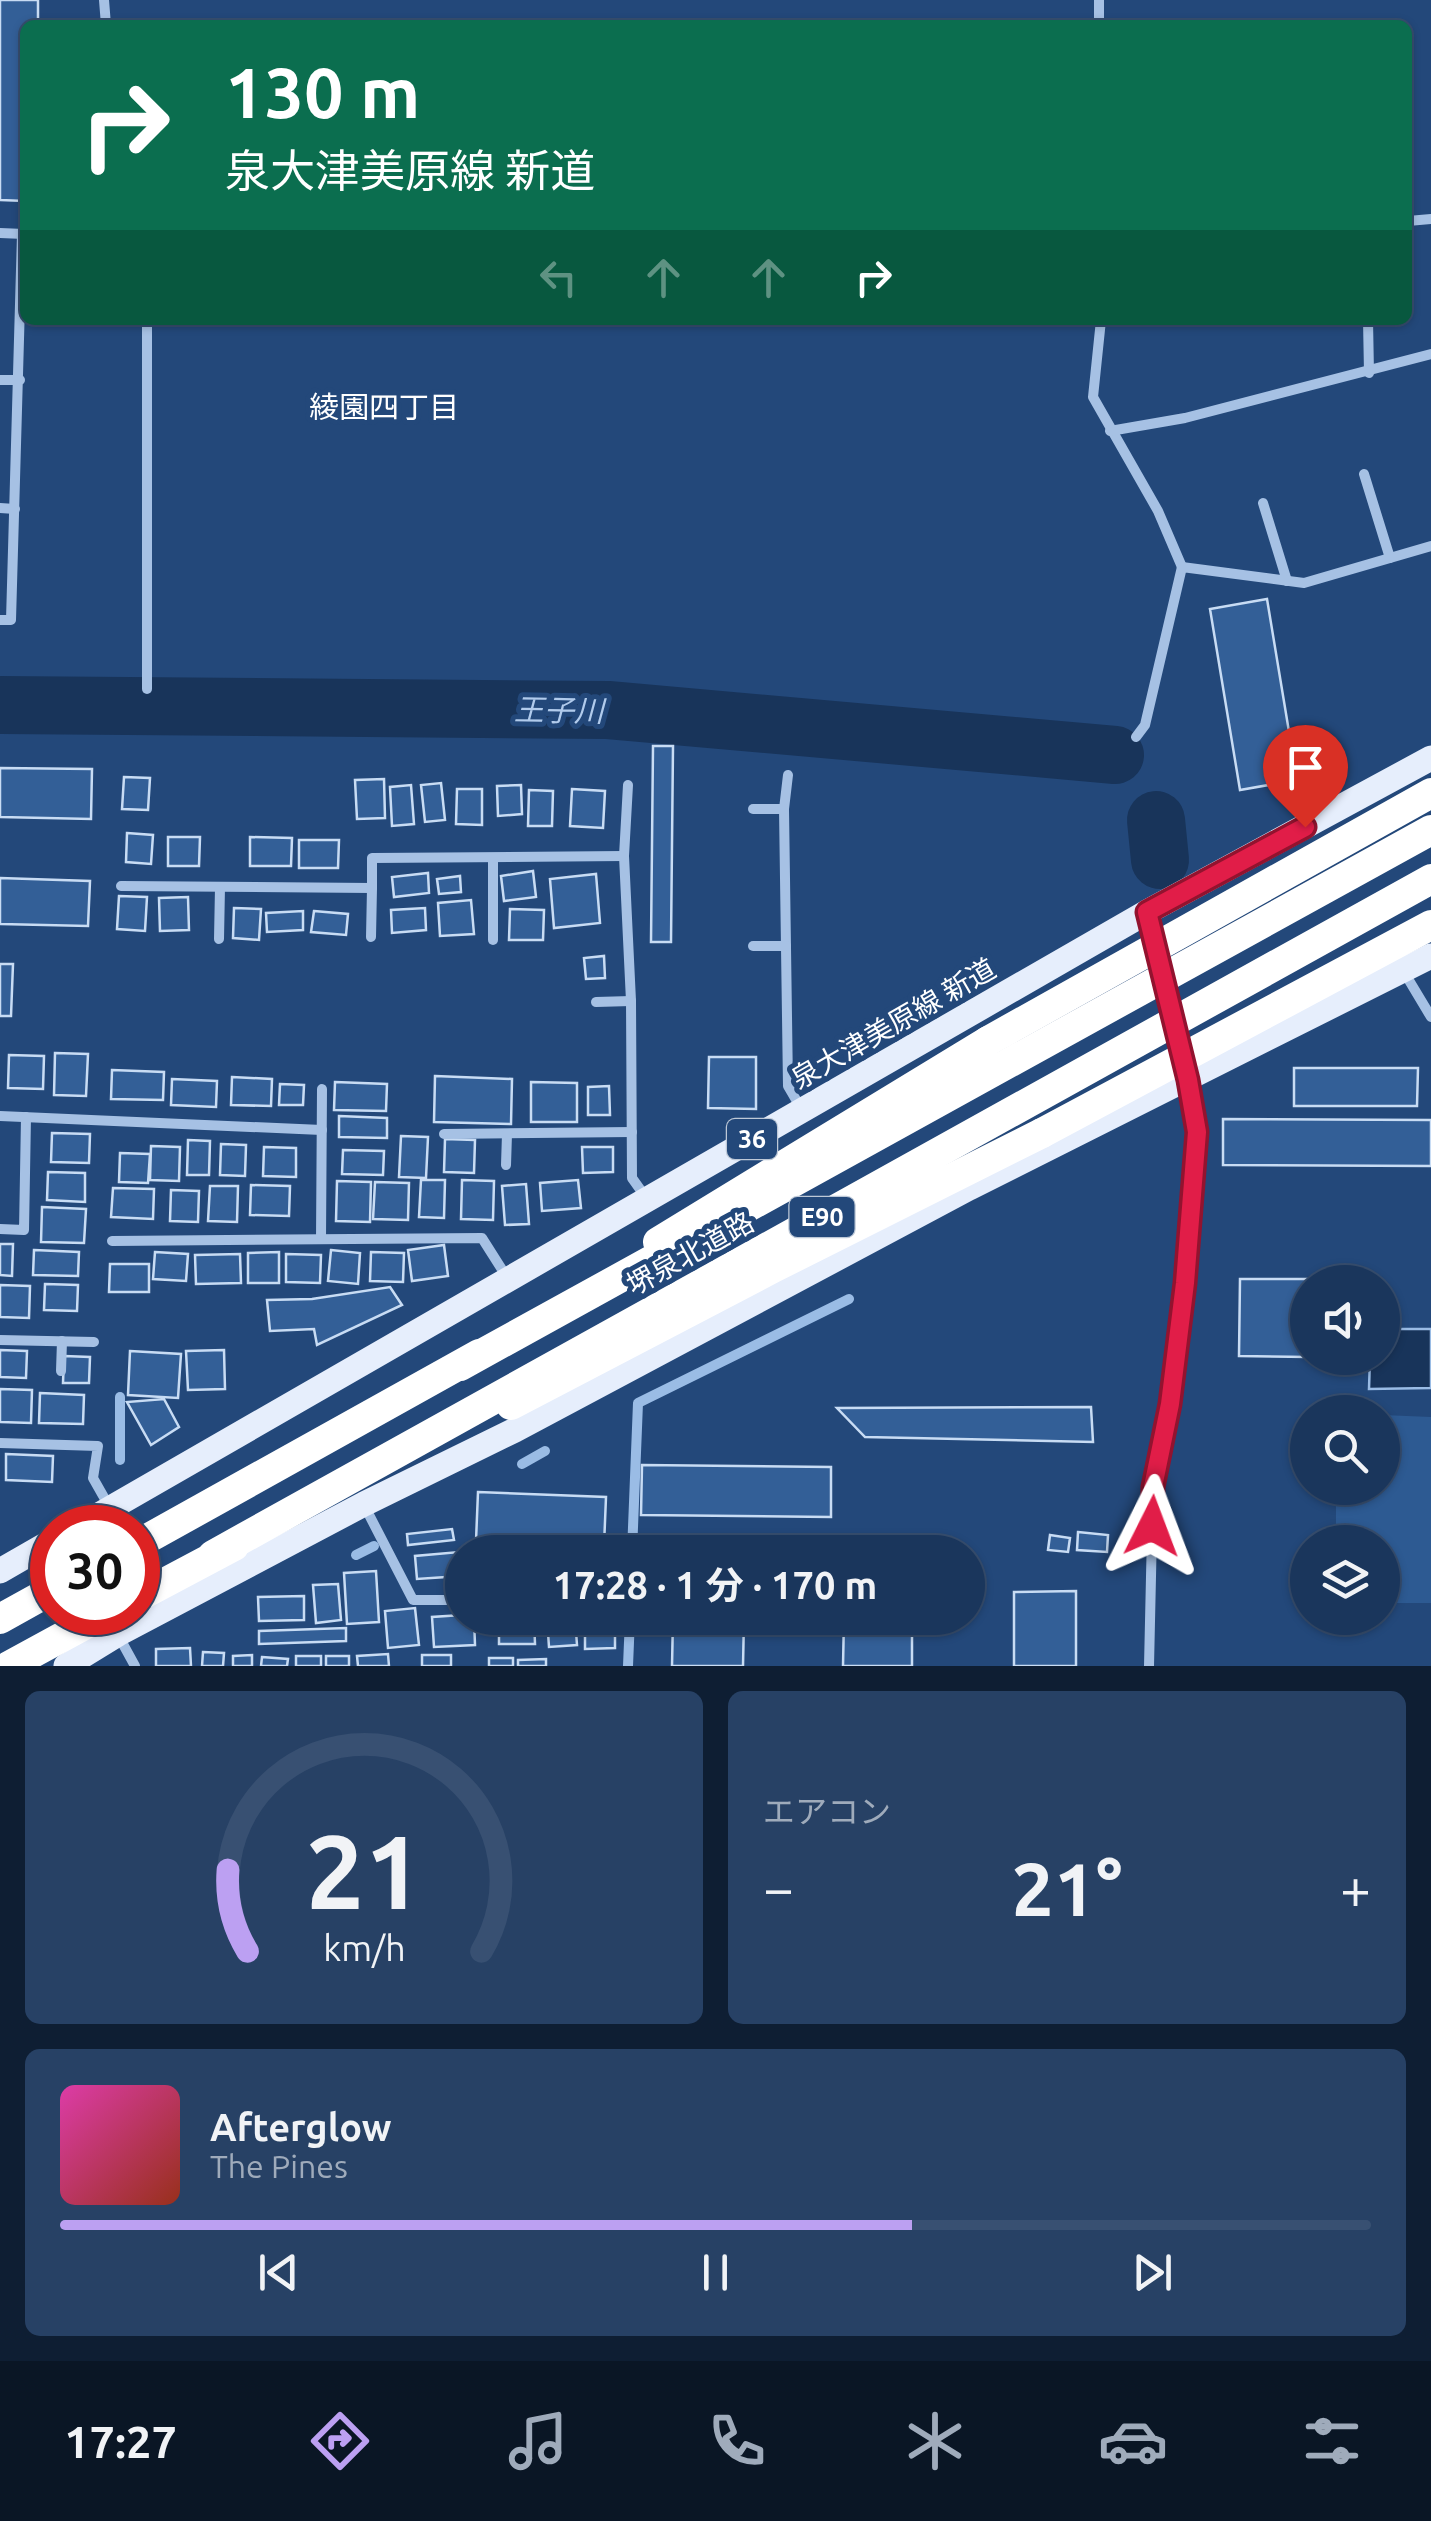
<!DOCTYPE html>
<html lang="ja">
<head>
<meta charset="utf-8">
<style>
	body { margin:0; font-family:Ubuntu,"Noto Sans JP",sans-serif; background:#274165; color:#f1f3f6; height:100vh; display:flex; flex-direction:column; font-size:38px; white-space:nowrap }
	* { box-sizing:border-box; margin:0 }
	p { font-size:32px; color:#9fabbb }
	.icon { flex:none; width:55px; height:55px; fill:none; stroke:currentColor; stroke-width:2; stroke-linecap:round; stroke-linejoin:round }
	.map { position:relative; height:1666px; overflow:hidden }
	.panel { display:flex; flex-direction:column; gap:25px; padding:25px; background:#0e1e33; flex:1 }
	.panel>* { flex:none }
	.banner { position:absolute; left:20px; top:20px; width:1392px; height:305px; border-radius:15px; box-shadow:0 2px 8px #0004,0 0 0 2px #385072; background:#0b6e4f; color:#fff; overflow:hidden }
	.tools { position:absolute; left:1290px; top:1265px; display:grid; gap:20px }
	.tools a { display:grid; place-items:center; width:110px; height:110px; border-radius:50%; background:#1a365c; box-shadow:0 2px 8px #0004,0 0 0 2px #385072; font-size:50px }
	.speed { position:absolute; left:30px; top:1505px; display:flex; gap:20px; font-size:50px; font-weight:700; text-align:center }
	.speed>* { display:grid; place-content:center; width:130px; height:130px; border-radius:50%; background:#1a365c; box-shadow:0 2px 8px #0004,0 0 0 2px #385072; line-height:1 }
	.speed .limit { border:15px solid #d22; background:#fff; color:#111 }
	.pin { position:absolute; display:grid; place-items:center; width:85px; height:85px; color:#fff; margin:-102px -42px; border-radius:50% 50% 50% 0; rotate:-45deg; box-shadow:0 0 10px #0007 }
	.pin .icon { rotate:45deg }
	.me { position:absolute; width:110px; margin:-55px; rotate:3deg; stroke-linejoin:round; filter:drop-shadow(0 0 8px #0008) }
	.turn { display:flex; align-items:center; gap:35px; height:210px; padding:0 40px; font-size:45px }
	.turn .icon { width:130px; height:130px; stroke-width:2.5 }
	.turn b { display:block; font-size:70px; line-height:85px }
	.lanes { display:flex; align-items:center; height:95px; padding:0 40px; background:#0003; justify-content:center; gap:50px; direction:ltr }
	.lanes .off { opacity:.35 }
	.big { font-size:75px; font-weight:700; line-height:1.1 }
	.panel .card { flex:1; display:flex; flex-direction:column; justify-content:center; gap:15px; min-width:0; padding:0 35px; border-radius:15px; background:#274165 }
	.panel .dial { align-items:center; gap:0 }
	.dial svg { height:260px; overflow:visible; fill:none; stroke:#385072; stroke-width:7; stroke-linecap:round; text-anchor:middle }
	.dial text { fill:#f1f3f6; stroke:none }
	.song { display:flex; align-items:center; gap:30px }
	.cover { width:120px; height:120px; border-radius:15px; background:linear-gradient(135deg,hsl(320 70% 55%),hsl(10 70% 35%)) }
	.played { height:10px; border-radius:5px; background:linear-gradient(90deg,#bca0f2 65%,#385072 65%) }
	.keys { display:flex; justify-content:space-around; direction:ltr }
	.heat { display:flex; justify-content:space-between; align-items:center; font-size:55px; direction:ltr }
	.panel .tiles { flex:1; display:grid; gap:25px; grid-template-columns:1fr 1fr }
	.card:last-child { grid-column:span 2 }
	.trip { position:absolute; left:445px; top:1535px; width:540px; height:100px; border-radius:50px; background:#1a365c; box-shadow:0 2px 8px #0004,0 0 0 2px #385072; font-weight:700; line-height:100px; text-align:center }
	.tabs { display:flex; height:160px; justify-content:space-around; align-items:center; background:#0a1625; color:#9fabbb }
	.tabs .icon { width:70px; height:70px }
	.tabs .active { color:#bca0f2 }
	.tabs b { font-size:45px; color:#f1f3f6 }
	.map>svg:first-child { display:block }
	.green { fill:#2d5a92 }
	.water { fill:#18345a; stroke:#9abce5; stroke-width:2.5 }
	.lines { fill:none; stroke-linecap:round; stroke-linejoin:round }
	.stream { stroke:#9abce5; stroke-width:10 }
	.river { stroke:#18345a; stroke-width:58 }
	.building { fill:#335f97; stroke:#c8dcf4; stroke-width:2.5 }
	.street { stroke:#a6c1e4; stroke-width:10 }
	.primary { stroke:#e6eefc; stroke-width:25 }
	.highway { stroke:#fff; stroke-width:30 }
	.highway-bridge { stroke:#fff; stroke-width:30 }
	.route-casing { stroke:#92132f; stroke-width:25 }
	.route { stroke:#e11d48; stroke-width:18 }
	.labels { text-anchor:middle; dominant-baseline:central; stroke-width:10; stroke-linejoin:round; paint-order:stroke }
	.shield { fill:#23487a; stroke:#bdc8d7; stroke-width:2.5 }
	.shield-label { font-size:25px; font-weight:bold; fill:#fff }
	.street-label { font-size:28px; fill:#fff; stroke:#23487a }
	.neighbourhood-label { font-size:30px; fill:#fff; stroke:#23487a }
	.water-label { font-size:30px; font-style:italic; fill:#b1cbec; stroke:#23487a }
</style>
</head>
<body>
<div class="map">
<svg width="1431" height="1666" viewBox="0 0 1431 1666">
	<rect width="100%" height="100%" fill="#23487a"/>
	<path class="green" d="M1383 1415 1431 1417V1603H1383L1382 1542H1336V1488H1382Z"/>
	<path class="water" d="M1383 1329H1431V1388L1369 1389 1370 1358H1382Z"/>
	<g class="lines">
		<g class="stream">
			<path d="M120 1460V1397"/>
			<path d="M522 1464 545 1451"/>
			<path d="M632 1552 638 1403 849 1299"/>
			<path d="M356 1555 374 1546"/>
			<path d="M628 1666 630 1618"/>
		</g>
		<g class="river">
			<path d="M0 705 608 710 1115 755"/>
			<path d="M1156 820 1160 860"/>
		</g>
	</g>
	<g class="building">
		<path d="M0 0H38V25H25V201L0 200Z"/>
		<path d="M1267 599 1297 780 1240 790 1210 609Z"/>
		<path d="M653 746H673L671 942H651Z"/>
		<path d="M0 768 92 769 91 819 0 817Z"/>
		<path d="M124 777 150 778 148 810 122 809Z"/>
		<path d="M384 779 385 818 357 819 355 780Z"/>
		<path d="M441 783 445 820 425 822 421 785Z"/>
		<path d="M411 785 414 824 392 826 390 787Z"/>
		<path d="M521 785 522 814 498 816 497 786Z"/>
		<path d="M457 789H482V825L456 824Z"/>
		<path d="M572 789 605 791 603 828 570 826Z"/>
		<path d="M529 790 553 791 552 826H528Z"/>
		<path d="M127 833 153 835 151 864 126 862Z"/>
		<path d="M168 837H200L199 866H168Z"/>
		<path d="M250 837 292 838 291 866H250Z"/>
		<path d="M299 840H339L338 868H299Z"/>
		<path d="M533 871 536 897 504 901 501 876Z"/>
		<path d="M428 873 429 893 394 897 392 877Z"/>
		<path d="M596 874 600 923 554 928 550 879Z"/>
		<path d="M460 876 461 892 439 894 437 879Z"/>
		<path d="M0 878 90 881 88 926 0 924Z"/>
		<path d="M119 896 147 897 145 931 117 929Z"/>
		<path d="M188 897 189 930 160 931 159 898Z"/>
		<path d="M471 900 474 934 440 936 438 903Z"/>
		<path d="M234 908 261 909 259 940 233 938Z"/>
		<path d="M425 908 426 930 392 933 391 910Z"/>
		<path d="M510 909 544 910 543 940H509Z"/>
		<path d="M303 911V930L267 932 266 913Z"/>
		<path d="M314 911 348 914 346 935 311 932Z"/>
		<path d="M604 956 605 978 586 979 584 958Z"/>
		<path d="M0 964H13L11 1016H0Z"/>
		<path d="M55 1053 88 1054 86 1096 54 1095Z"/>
		<path d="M9 1055 44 1056 43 1089 8 1088Z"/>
		<path d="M709 1057H756V1109L708 1108Z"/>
		<path d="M1294 1068H1418L1417 1106H1294Z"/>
		<path d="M112 1070 164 1072 163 1100 111 1099Z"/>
		<path d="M435 1076 512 1079 511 1124 434 1122Z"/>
		<path d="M232 1077 272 1079 271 1106 231 1105Z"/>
		<path d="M172 1079 217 1081 216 1107 171 1105Z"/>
		<path d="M335 1082 387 1084 386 1111 334 1110Z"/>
		<path d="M531 1082 577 1083V1122H531Z"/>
		<path d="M280 1084 304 1085 303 1105H279Z"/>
		<path d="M609 1086 610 1115H588V1087Z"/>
		<path d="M339 1116 387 1118V1138L339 1137Z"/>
		<path d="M1223 1119 1431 1120V1166L1223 1165Z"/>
		<path d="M52 1133 90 1134 89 1163 51 1162Z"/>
		<path d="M401 1136 428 1137 426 1178 399 1177Z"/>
		<path d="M445 1139 475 1140 474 1173 444 1172Z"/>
		<path d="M188 1140 210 1141 209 1175H187Z"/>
		<path d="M221 1144 246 1145 245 1176 220 1175Z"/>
		<path d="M151 1146 180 1147 179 1181 150 1180Z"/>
		<path d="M264 1147 296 1148V1177L263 1176Z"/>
		<path d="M582 1147H613V1172L583 1173Z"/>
		<path d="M343 1150 384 1151 383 1175 342 1174Z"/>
		<path d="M120 1153 150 1154 148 1183 119 1182Z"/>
		<path d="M48 1172 85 1173V1202L47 1200Z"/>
		<path d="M421 1180H445L444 1218 419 1217Z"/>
		<path d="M462 1180 494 1181 493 1220 461 1219Z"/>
		<path d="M578 1180 581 1208 542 1211 540 1183Z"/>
		<path d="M337 1181 371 1182 370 1222 336 1221Z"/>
		<path d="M375 1182 409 1183 408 1220 373 1219Z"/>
		<path d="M526 1184 529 1224 505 1225 502 1186Z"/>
		<path d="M251 1185 290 1186 289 1216 250 1215Z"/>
		<path d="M210 1186H238L237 1222 208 1221Z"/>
		<path d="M113 1188 154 1189 153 1219 111 1217Z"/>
		<path d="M171 1190 199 1191 198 1222 170 1221Z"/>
		<path d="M42 1207 86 1209 84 1243 41 1242Z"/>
		<path d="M0 1244H13L12 1276 0 1275Z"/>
		<path d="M444 1245 448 1276 412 1281 408 1250Z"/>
		<path d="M34 1250 79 1252 78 1276 33 1275Z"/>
		<path d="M331 1250 360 1253 358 1284 328 1281Z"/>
		<path d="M155 1252 188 1254 186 1281 153 1279Z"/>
		<path d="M279 1252V1283H248V1253Z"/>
		<path d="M371 1252 404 1253 403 1282 370 1281Z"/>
		<path d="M240 1254 241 1283 196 1284 195 1255Z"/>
		<path d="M286 1254 321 1255 320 1283 286 1282Z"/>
		<path d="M110 1264H149V1292H109Z"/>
		<path d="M1240 1279H1328V1282H1308V1357L1239 1356Z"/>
		<path d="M45 1284 78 1285 77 1311 44 1310Z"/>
		<path d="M0 1285 30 1286 29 1318 0 1317Z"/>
		<path d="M390 1287 402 1305 317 1345 314 1329 270 1331 267 1300 312 1299Z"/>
		<path d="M0 1350 27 1351 26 1378 0 1377Z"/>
		<path d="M224 1350 225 1389 188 1390 186 1351Z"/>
		<path d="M130 1351 181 1354 178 1398 128 1395Z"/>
		<path d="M64 1356 90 1357 89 1383H63Z"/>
		<path d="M0 1389 32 1390 31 1423 0 1422Z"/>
		<path d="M40 1393 84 1395 83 1424 39 1423Z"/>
		<path d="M164 1399 179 1427 151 1445 127 1402Z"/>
		<path d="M1091 1407 1093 1442 865 1437 837 1408Z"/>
		<path d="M6 1454 53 1456 52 1482 6 1480Z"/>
		<path d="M642 1465 831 1467V1517L641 1515Z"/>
		<path d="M478 1492 606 1497 604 1546 476 1541Z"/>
		<path d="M452 1529 454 1540 408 1545 407 1534Z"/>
		<path d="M1078 1532 1108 1535 1107 1552 1077 1550Z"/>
		<path d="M1050 1535 1070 1538 1068 1552 1048 1550Z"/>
		<path d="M459 1552 461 1576 417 1579 415 1556Z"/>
		<path d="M376 1571 379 1622 347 1624 344 1573Z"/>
		<path d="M338 1584 341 1620 316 1623 313 1585Z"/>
		<path d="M1076 1591V1666H1014V1592Z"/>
		<path d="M304 1596V1620L259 1621 258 1597Z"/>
		<path d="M415 1608 419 1645 388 1648 385 1611Z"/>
		<path d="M462 1615 474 1618 475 1645 434 1647 432 1617Z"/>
		<path d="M499 1618H534L535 1644H499Z"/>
		<path d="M547 1618H575L577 1645 549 1647Z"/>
		<path d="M585 1618H615V1648L585 1649Z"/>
		<path d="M673 1618H744L743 1666H672Z"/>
		<path d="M844 1618H912V1666H843Z"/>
		<path d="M346 1628V1641L259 1644V1631Z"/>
		<path d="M190 1648 191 1666H156V1649Z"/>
		<path d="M203 1652 224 1653 223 1666H202Z"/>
		<path d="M388 1654 389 1666H358L357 1656Z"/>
		<path d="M252 1655V1666H233V1656Z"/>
		<rect x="422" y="1655" width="29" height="11"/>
		<rect x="296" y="1656" width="25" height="10"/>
		<rect x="326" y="1656" width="23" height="10"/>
		<path d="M262 1657 288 1659 287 1666H261Z"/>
		<rect x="489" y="1658" width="24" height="8"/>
		<path d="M546 1659V1666H518V1660Z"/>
	</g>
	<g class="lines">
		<g class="street">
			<path d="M104 0 106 25"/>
			<path d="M1099 25V0"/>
			<path d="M1408 221 1431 219"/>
			<path d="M0 233 24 234"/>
			<path d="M1101 320 1093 397 1158 511 1182 567"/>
			<path d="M1368 320 1369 373"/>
			<path d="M0 380H20"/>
			<path d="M1110 431 1185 418 1431 354"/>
			<path d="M1364 474 1390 558"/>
			<path d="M1263 503 1287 581"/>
			<path d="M0 508 15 509"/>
			<path d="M0 620H11L22 234"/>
			<path d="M147 689V320"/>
			<path d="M1136 737 1145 725 1182 567 1304 583 1431 546"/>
			<path d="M788 775 784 809 788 1086 802 1110"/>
			<path d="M628 785 624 856 631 1001 632 1178 647 1199"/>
			<path d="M753 809H784"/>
			<path d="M493 858V940"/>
			<path d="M121 886 372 888V858L624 856"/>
			<path d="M371 937 372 888"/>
			<path d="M219 939 220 887"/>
			<path d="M753 946H786"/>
			<path d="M1404 972 1431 1017"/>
			<path d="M1164 981 1181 1052"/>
			<path d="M596 1002 631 1001"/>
			<path d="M0 1116 322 1130"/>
			<path d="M444 1134 632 1132"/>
			<path d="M506 1165 507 1134"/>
			<path d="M0 1229 24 1230 26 1117"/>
			<path d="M321 1239 322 1089"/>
			<path d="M112 1241 482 1238 508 1279"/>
			<path d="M0 1340 94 1342"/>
			<path d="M61 1371 62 1341"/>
			<path d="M0 1443 98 1446 93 1478 110 1508"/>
			<path d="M364 1505 413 1600H462"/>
			<path d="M494 1630 495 1618"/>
			<path d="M118 1635 135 1666"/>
			<path d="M1149 1666 1153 1487 1169 1403 1185 1283 1197 1132 1188 1078"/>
		</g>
		<g class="primary">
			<path d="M76 1528 1147 912 1431 758"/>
			<path d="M0 1571 52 1541"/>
			<path d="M66 1666 118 1634 364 1504 515 1430 969 1188 1431 956"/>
		</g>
		<g class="highway">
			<path d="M658 1242 988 1041"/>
			<path d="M511 1405 773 1268 1042 1133"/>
			<path d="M138 1544 479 1354"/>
			<path d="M138 1597 234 1546"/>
			<path d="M0 1619 52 1590"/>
			<path d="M9 1666 108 1612"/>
		</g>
		<g class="highway-bridge">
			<path d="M988 1041 1431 793"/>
			<path d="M1042 1133 1431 925"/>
			<path d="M460 1366 1431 830"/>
			<path d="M213 1555 1431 879"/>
		</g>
	</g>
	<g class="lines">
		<defs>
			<path id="route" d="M1152 1526 1153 1487 1170 1404 1185 1283 1197 1132 1188 1080 1147 912 1305 827"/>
		</defs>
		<use href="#route" class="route-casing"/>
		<use href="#route" class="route"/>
	</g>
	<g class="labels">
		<g class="shield">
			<rect x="727" y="1119" width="50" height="40" rx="8"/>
			<rect x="789.5" y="1197" width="65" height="40" rx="8"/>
		</g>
		<g class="shield-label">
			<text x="752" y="1139">36</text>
			<text x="822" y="1217">E90</text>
		</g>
		<g class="street-label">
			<text transform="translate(893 1023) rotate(-30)">泉大津美原線 新道</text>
			<text transform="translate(690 1253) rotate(-29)">堺泉北道路</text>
		</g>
		<g class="neighbourhood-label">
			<text x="384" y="407">綾園四丁目</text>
		</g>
		<g class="water-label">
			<text transform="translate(559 710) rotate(1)">王子川</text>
		</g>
	</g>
</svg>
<div class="tools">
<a><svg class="icon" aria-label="sound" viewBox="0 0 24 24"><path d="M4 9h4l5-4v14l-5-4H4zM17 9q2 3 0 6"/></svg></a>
<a><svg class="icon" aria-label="search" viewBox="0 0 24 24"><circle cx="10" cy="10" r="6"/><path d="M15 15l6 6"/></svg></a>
<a><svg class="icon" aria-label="layers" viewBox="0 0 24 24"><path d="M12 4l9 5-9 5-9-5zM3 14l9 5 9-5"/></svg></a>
</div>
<div class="speed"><div class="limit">30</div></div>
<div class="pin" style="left:1305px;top:827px;background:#d93025"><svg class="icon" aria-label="arrive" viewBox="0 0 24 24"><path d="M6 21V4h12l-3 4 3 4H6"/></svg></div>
<svg class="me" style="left:1152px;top:1526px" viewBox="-20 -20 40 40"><path d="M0-17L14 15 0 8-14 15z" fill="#e11d48" stroke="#fff" stroke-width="4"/></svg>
<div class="trip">17:28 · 1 分 · 170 m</div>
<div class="banner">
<div class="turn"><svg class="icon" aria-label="right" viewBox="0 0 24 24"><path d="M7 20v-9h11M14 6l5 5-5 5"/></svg><div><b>130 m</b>泉大津美原線 新道</div></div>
<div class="lanes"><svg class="icon off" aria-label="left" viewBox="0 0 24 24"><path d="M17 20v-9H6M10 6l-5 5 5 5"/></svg><svg class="icon off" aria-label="ahead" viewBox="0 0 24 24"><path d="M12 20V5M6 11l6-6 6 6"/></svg><svg class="icon off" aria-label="ahead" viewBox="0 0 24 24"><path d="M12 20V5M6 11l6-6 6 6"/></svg><svg class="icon" aria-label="right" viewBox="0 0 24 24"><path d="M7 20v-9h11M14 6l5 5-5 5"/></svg></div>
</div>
</div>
<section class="panel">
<div class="tiles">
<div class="card dial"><svg viewBox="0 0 100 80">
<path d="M14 69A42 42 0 1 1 86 69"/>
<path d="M14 69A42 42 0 0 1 8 44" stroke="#bca0f2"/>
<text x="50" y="56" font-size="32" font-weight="700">21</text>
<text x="50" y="72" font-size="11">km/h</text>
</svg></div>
<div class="card"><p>エアコン</p>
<div class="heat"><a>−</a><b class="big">21°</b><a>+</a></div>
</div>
<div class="card">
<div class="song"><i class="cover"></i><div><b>Afterglow</b><p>The Pines</p></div></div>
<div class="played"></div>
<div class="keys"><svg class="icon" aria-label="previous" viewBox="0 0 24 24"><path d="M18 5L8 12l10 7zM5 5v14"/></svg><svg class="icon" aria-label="pause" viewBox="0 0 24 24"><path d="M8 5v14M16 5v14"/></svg><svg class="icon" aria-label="next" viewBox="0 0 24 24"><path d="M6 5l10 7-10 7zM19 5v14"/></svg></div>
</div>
</div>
</section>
<nav class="tabs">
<b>17:27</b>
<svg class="icon active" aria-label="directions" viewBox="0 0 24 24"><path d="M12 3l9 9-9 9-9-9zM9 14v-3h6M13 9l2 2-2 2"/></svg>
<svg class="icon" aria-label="music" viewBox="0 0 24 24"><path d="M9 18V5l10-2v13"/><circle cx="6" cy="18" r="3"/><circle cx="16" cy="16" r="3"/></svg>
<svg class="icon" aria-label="phone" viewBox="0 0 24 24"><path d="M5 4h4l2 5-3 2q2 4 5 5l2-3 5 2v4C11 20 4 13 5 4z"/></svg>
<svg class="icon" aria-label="climate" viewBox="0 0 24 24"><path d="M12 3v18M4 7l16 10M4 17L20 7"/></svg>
<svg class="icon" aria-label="car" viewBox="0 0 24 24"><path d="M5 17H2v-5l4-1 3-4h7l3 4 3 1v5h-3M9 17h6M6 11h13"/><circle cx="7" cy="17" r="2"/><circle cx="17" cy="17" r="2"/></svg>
<svg class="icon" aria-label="filters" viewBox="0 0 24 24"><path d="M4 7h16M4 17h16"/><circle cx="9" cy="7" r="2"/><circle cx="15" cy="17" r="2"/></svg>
</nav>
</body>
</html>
